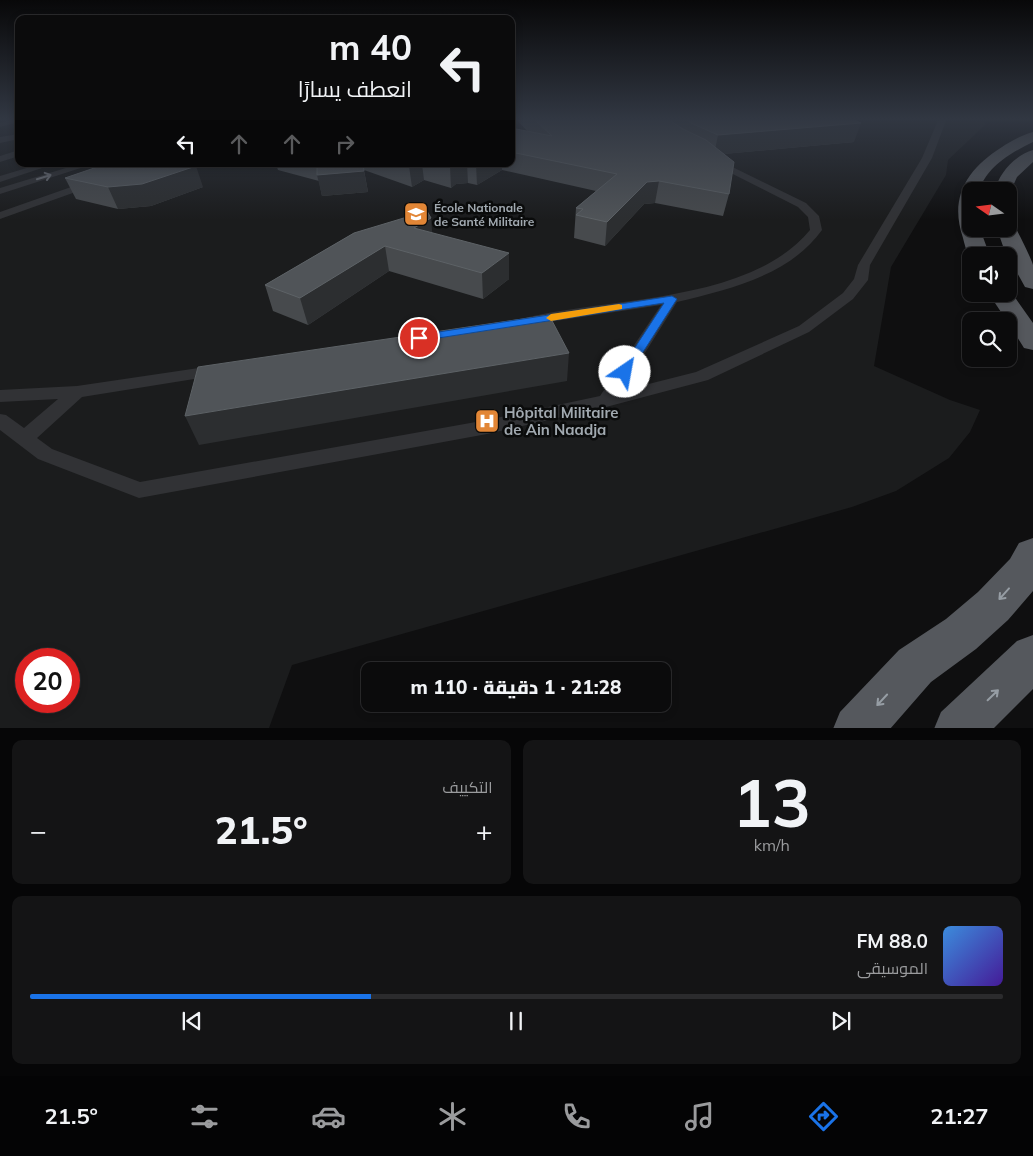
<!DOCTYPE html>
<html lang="ar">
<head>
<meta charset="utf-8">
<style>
	body { margin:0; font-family:Mulish,Cairo,sans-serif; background:#141415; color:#f1f3f6; direction:rtl; height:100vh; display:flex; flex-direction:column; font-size:19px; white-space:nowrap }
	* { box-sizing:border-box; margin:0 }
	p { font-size:16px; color:#9a9b9d }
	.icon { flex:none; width:28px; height:28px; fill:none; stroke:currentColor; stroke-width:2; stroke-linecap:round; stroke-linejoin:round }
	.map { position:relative; height:728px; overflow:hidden; direction:ltr }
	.details { display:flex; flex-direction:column; gap:12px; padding:12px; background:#060607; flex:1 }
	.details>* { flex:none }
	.banner { position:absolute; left:15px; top:15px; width:500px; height:152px; border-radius:10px; box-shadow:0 2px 8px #0003,0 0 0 1px #2b2b2d; direction:rtl; background:#0b0b0c; color:#f1f3f6; overflow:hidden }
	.needle { width:32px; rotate:284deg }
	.buttons { position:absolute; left:962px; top:182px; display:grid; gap:10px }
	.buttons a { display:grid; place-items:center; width:55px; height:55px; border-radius:10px; background:#0b0b0c; box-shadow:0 2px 8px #0003,0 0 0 1px #2b2b2d; font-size:25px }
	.speed { position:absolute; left:15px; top:648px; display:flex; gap:10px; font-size:25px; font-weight:700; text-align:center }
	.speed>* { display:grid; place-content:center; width:65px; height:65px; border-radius:50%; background:#0b0b0c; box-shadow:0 2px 8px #0003,0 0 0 1px #2b2b2d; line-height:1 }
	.speed .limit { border:8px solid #d22; background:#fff; color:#111 }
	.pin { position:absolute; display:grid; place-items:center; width:42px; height:42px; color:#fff; margin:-21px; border:2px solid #fff; border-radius:50%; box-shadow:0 1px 5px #0007 }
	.me { position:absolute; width:55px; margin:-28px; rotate:33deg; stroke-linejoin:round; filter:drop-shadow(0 0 4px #0008) }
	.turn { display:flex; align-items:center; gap:18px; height:105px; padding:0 20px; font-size:22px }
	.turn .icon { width:65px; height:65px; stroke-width:2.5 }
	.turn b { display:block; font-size:35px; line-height:42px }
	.lanes { display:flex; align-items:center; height:48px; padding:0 20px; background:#0003; justify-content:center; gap:25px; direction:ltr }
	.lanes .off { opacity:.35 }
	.big { font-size:38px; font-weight:800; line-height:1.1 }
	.details .widget { flex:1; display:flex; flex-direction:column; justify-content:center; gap:8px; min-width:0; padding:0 18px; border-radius:10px; background:#141415 }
	.details .dial { align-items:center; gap:0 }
	.dial b { font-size:65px; line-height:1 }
	.song { display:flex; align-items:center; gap:15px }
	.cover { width:60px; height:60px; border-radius:8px; background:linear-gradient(135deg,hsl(210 70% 55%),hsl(260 70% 35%)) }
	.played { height:5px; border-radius:2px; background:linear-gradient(90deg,#1a73e8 35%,#2b2b2d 35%) }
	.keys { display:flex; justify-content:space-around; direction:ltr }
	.heat { display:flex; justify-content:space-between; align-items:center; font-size:28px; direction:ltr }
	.details .tiles { flex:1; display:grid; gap:12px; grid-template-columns:1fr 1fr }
	.widget:last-child { grid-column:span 2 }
	.trip { position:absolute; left:361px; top:662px; width:310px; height:50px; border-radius:10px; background:#0b0b0c; box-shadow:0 2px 8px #0003,0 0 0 1px #2b2b2d; font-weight:800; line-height:50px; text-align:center; direction:rtl }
	.menu { display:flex; height:80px; justify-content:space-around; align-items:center; background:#040405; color:#9a9b9d }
	.menu .icon { width:35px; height:35px }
	.menu .active { color:#1a73e8 }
	.menu b { font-size:22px; color:#f1f3f6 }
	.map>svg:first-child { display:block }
	.built { fill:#1b1c1d; fill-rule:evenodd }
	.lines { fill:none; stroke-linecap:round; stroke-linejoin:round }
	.service { fill:#313235; fill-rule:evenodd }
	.trunk { fill:#55585d; fill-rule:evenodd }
	.wall { fill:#474a4d }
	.shaded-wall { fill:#2c2e30 }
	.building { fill:#505458; stroke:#5d6266 }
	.oneway { stroke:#6f7379 }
	.oneway2 { stroke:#969da4 }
	.route { fill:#1a73e8; stroke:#114b97 }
	.slow { fill:#f59e0b }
	.labels { text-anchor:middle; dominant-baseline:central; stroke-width:5; stroke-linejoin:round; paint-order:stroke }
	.far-poi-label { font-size:12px; font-weight:bold; fill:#a1a9b0; stroke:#0a0b0b; text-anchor:start }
	.poi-label { font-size:15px; font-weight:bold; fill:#a1a9b0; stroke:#0a0b0b; text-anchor:start }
</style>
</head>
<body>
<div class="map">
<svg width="1033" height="729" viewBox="0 0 1033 729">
	<rect width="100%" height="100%" fill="#0f0f10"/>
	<path class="built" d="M0 118H19V164H511V118H984L985 125 948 160 946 175 891 267 874 366 950 400 980 410 970 432 949 458 896 491 852 507 292 665 269 728 0 729ZM26 659H69V701H26Z"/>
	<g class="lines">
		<g class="service">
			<path d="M19 118V122L0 127V123Z"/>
			<path d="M939 118H947L932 158 870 265 868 280 853 299 809 332 708 380 606 407 487 434 139 498 38 459 0 430V414L6 415 24 428 58 399 0 402V390L77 386 219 365 225 366 227 370 225 374 219 375 82 397 37 438 52 449 140 482 487 420 600 396 661 305 529 325 524 324 522 321 524 318C609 297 750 303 810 230L808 217 798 207 709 162 707 160 712 157 806 203 819 216 822 230C789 276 729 289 677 302L621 391 696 372 799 326 843 293 854 279 858 265 922 158Z"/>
			<path d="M19 134V139L0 143V137Z"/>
			<path d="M19 150V156L0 162V156Z"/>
			<path d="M40 164H54L0 182V176Z"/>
			<path d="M79 164H93L0 194V188Z"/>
			<path d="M91 180 95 181V185L0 219V212Z"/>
		</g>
		<g class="trunk">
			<path d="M1033 132V142C1011 153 987 166 979 191H971V229H980L990 256H971V260C967 254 965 246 963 238 949 197 967 169 1002 147 1011 141 1022 135 1033 132Z"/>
			<path d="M1033 150V162L1017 177 1009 195V191H995C998 174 1015 155 1033 150Z"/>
			<path d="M1009 224 1014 225C1016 228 1033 262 1033 265 1033 272 1033 281 1033 289L1025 287 1004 249 997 229H1009Z"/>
			<path d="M1009 289 1033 323V350L1024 348 1009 324V321H1007L989 294H1009Z"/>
			<path d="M1033 538V591L1008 620 976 649 931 682 890 729H833L840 712 899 650 946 619 978 592 1010 559 1019 543Z"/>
			<path d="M1033 635V689L993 729H934L941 712 1017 641Z"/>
		</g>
	</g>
	<g class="wall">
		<path d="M515 118H850L854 142 723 154 729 194 723 216 655 203 644 204 605 246 574 238 576 208 596 191 502 170 477 185 468 183 456 184 451 188 424 180 412 187 364 170 368 192 322 196 319 181 278 170 276 164H511V128L528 132Z"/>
		<path d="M65 178 203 187 151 206 118 209 76 199Z"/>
		<path d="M354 233H432L509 279 483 299 389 271 308 325 273 311 265 285Z"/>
	</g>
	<g class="shaded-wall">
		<path d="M861 123 854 142 714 155 718 135Z"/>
		<path d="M413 164H422L424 180 412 187 409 166Z"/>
		<path d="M454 164H467L468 183 456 184 451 188 450 166Z"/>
		<path d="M476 164H502V170L477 185Z"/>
		<path d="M196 166 203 187 151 206 118 209 108 187Z"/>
		<path d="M364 171 368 192 322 196 317 175Z"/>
		<path d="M659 181 655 203 644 204 605 246 607 222 647 182Z"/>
		<path d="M431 218 433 242 414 228Z"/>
		<path d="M385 246 389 271 308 325 300 298Z"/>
		<path d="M509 253V279L483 299 482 273Z"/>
		<path d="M569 353 567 381 199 445 185 416Z"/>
	</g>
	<g class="building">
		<path d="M533 118H666L683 129 706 140 734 162 729 194 659 181 647 182 607 222 576 215 583 209 576 208 617 174 511 152V128L552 136Z"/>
		<path d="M684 118H850L861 123 718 135 691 123Z"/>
		<path d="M106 164H188L196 166 142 184 108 187 65 178Z"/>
		<path d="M317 164H363L364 171 317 175Z"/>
		<path d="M402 164H413L409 166Z"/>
		<path d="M439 164H454L450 166Z"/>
		<path d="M427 211 431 218 414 228 509 253 482 273 385 246 300 298 265 285 354 233Z"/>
		<path d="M549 315 569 353 185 416 198 367Z"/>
	</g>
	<defs><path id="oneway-shaft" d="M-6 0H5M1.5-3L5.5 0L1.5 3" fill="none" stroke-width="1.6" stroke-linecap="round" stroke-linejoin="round" transform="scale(1.25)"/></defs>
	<use class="oneway" href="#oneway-shaft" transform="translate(44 177) rotate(-17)"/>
	<g class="oneway2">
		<use href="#oneway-shaft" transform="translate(1004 594) rotate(132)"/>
		<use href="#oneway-shaft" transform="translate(993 695) rotate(-44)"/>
		<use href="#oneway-shaft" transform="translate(882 700) rotate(133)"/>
	</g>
	<linearGradient id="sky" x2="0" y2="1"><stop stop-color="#080809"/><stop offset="0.54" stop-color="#313742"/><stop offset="1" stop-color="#313742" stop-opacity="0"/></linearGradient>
	<rect width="1033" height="220" fill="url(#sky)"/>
	<path class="route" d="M672 296 677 299 629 374 625 375 619 372 664 303 419 341 414 338 419 335Z"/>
	<path class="slow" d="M619 304 622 305V309L551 321 546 318 551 314Z"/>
	<defs>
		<symbol id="university-square" viewBox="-11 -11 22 22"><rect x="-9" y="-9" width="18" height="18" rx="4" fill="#e28636" stroke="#0a0b0b"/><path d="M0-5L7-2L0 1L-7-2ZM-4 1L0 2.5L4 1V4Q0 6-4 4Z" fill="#fff"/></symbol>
		<symbol id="hospital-square" viewBox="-11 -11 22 22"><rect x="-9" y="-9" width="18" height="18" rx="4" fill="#e28636" stroke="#0a0b0b"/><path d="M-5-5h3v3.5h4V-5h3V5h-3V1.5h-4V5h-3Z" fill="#fff"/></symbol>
	</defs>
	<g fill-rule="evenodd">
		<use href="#university-square" x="402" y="200" width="28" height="28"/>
		<use href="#hospital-square" x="473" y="407" width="28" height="28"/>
	</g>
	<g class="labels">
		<g class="far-poi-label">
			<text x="434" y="207">École Nationale<tspan x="434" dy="14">de Santé Militaire</tspan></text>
		</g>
		<g class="poi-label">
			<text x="504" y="412">Hôpital Militaire<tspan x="504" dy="17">de Ain Naadja</tspan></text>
		</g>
	</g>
</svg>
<div class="buttons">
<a><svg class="needle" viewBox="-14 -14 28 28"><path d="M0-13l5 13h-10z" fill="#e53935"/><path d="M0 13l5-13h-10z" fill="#9a9b9d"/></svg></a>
<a><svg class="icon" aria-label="sound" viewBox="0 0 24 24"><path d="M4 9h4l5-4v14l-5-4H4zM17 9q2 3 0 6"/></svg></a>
<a><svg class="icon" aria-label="search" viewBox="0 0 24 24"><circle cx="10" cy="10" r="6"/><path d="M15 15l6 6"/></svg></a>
</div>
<div class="speed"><div class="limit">20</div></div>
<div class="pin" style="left:419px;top:338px;background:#d93025"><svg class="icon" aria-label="arrive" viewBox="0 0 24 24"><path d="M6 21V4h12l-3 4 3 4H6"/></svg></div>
<svg class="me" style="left:625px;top:372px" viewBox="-20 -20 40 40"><circle r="19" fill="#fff"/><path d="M0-13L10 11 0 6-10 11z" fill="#1a73e8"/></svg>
<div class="trip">21:28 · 1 دقيقة · 110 m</div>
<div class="banner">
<div class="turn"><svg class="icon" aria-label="left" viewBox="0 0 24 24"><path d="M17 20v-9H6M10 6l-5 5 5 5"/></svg><div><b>40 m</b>انعطف يسارًا</div></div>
<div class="lanes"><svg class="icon" aria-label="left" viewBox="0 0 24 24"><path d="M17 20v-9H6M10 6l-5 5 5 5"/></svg><svg class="icon off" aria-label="ahead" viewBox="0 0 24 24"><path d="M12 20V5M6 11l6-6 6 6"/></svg><svg class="icon off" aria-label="ahead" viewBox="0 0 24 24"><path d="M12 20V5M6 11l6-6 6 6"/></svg><svg class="icon off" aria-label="right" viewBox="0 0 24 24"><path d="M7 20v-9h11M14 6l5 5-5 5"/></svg></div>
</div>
</div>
<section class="details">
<div class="tiles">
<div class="widget dial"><b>13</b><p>km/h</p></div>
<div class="widget"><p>التكييف</p>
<div class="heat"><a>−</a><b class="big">21.5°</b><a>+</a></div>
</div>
<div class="widget">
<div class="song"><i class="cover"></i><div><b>88.0 FM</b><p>الموسيقى</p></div></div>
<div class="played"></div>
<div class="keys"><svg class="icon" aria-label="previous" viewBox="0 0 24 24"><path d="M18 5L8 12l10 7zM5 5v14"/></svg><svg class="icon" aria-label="pause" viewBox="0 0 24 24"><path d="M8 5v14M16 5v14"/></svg><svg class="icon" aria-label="next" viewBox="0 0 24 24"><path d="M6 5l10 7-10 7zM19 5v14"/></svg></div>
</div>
</div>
</section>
<nav class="menu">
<b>21:27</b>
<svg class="icon active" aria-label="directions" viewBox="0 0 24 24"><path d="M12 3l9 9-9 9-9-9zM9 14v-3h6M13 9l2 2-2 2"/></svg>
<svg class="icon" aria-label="music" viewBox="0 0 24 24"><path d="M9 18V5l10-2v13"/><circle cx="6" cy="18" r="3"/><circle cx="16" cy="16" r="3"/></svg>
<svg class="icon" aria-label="phone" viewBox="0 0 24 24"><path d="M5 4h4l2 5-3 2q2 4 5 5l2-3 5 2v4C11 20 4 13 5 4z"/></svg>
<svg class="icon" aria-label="climate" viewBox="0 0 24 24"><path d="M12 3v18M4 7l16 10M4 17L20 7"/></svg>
<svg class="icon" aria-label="car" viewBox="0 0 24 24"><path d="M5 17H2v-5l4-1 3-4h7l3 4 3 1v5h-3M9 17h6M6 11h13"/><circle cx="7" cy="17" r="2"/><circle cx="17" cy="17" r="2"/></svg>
<svg class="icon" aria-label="filters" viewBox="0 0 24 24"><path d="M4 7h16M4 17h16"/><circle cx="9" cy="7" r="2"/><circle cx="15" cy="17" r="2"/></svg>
<b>21.5°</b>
</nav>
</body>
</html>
